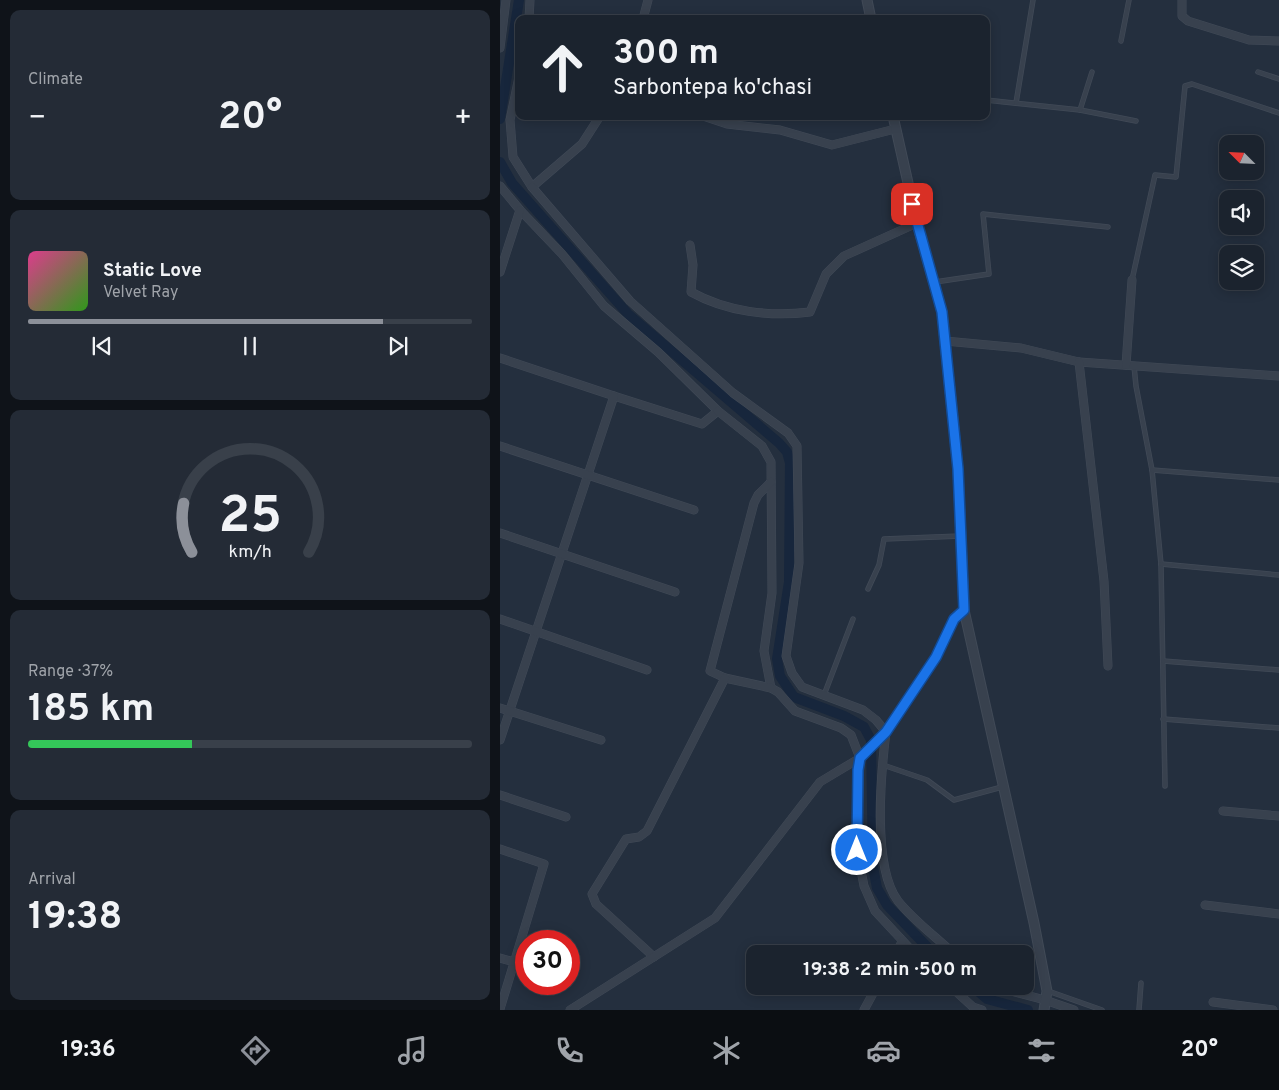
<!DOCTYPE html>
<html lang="en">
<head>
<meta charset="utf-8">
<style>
	body { margin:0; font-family:Overpass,sans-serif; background:#242b36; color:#f1f3f6; height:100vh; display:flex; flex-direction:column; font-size:19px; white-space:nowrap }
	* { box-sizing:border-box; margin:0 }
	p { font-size:16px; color:#a0a4aa }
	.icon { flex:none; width:28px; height:28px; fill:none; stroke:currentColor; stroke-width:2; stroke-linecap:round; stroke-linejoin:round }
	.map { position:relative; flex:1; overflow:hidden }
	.drawer { display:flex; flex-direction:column; gap:10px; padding:10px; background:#0f1319; width:500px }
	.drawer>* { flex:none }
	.top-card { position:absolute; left:15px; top:15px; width:475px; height:105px; border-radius:10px; box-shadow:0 2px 12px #0003,0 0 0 1px #39404a; background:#1b232e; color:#f1f3f6; overflow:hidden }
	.needle { width:32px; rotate:294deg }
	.buttons { position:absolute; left:719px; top:135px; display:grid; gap:10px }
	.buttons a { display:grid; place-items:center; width:45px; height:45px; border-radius:10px; background:#1b232e; box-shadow:0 2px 12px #0003,0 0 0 1px #39404a; font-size:25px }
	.speed { position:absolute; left:15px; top:930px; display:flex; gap:10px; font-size:25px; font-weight:700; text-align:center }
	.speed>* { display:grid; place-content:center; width:65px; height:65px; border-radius:50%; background:#1b232e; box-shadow:0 2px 12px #0003,0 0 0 1px #39404a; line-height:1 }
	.speed .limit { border:8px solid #d22; background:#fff; color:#111 }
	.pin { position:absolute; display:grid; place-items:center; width:42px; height:42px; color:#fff; margin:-21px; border-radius:10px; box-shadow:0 2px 8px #0006 }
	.me { position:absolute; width:55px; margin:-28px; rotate:0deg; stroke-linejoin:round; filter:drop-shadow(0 0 4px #0008) }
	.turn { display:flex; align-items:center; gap:18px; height:105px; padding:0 15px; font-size:22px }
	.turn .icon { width:65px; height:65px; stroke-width:2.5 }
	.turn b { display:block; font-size:35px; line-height:42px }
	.big { font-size:38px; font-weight:700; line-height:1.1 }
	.drawer .widget { flex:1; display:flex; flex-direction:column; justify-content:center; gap:8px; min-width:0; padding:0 18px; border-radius:10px; background:#242b36 }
	.drawer .dial { align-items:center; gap:0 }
	.dial svg { height:130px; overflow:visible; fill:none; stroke:#39404a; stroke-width:7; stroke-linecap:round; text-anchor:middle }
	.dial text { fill:#f1f3f6; stroke:none }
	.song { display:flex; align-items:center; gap:15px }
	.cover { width:60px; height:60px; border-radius:8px; background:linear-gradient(135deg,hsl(330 70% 55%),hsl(110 70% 35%)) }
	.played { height:5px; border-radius:2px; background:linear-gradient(90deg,#8c9099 80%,#39404a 80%) }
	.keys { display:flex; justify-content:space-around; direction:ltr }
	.heat { display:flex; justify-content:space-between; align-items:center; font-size:28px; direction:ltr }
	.charge { height:8px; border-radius:4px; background:linear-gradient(90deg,#34c759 37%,#39404a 0) }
	.trip { position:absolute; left:246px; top:945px; width:288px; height:50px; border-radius:10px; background:#1b232e; box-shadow:0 2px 12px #0003,0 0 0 1px #39404a; font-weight:700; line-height:50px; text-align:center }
	.tabs { display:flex; height:80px; justify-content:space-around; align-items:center; background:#0b0e12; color:#a0a4aa }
	.tabs .icon { width:35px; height:35px }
	.tabs .active { color:#8c9099 }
	.tabs b { font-size:22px; color:#f1f3f6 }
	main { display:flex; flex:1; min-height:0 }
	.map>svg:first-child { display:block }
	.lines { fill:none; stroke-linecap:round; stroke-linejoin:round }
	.canal { stroke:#17263c; stroke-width:10 }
	.service-casing { stroke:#414a57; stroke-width:5.5 }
	.minor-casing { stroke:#414a57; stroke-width:9 }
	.tertiary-casing { stroke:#414a57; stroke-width:11 }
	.service { stroke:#38414e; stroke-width:4 }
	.minor { stroke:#38414e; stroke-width:8 }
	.tertiary { stroke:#38414e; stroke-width:9 }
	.route-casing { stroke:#114b97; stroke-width:12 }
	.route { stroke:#1a73e8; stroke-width:9 }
</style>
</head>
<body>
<main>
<section class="drawer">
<div class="widget"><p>Climate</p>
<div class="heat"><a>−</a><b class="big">20°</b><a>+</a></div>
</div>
<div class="widget">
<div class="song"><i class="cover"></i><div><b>Static Love</b><p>Velvet Ray</p></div></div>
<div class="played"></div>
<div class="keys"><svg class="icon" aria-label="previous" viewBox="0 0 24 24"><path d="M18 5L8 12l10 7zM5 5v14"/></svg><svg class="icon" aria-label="pause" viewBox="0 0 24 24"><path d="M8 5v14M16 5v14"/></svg><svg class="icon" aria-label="next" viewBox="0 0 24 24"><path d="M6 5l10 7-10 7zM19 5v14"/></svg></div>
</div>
<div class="widget dial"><svg viewBox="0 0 100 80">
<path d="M14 69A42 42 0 1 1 86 69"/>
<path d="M14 69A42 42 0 0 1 9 39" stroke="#8c9099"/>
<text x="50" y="56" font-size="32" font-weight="700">25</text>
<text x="50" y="72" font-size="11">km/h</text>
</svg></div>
<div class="widget"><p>Range · 37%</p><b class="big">185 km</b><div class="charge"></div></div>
<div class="widget"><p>Arrival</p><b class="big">19:38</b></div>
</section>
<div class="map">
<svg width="779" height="1010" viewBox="0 0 779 1010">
	<rect width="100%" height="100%" fill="#242f3e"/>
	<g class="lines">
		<g class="canal">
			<path d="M0 119 19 0"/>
			<path d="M0 162 12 183 128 314 279 443 287 452 290 463 289 582 277 659 280 676 294 697 344 716 364 727 371 740 373 867 377 888 387 905 434 954"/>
			<path d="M472 986 487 999 528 1010"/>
		</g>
		<defs>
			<g id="service">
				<path d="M621 41 629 0"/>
				<path d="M758 72 779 79"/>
				<path d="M486 100 580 110 636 121"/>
				<path d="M516 103 533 0"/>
				<path d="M580 110 592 72"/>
				<path d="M632 280 655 175 676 177 685 86 692 84 779 113"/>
				<path d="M435 282 489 274 483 214 608 227"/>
				<path d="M634 366 636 386 652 470 661 564 665 786"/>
				<path d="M652 470 779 480"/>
				<path d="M661 564 779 575"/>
				<path d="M368 589 379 565 384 539 461 536"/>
				<path d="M663 661 779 670"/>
				<path d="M324 695 353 619"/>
				<path d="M663 719 779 728"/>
				<path d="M383 765 427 780 454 800 502 787"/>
				<path d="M548 991 602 1010"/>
				<path d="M639 1010 641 983"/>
			</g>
			<g id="minor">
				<path d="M682 0V16L688 21 749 40 779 41"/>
				<path d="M29 19 30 0"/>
				<path d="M143 19 148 0"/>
				<path d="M0 48 6 0"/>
				<path d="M19 77 10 120 13 157 32 187 82 144 100 116"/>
				<path d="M203 116 227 124 280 130 332 145 395 129"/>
				<path d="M0 186 20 210 62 254 104 306 158 352 218 411 202 424 114 396"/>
				<path d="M32 187 130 301 233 393 288 433 297 446 299 563 286 656 292 673 302 687 363 710 376 720 386 732C381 773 372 867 398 901 413 920 436 937 454 954"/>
				<path d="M190 245 193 265 191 292C227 312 270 317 310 312L326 274 344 256 417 223"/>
				<path d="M0 272 20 210"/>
				<path d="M445 341 521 348 579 362 779 376"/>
				<path d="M0 358 114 396 0 740"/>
				<path d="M579 362 604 581 608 666"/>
				<path d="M626 365 632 280"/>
				<path d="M218 411 262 446 271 462 272 593 264 651 271 688"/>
				<path d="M0 446 194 510"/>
				<path d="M271 482 258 495 254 503 210 671 225 678 271 688 278 692 295 711 341 728 351 735 360 758 357 850 364 886 375 911 415 954"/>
				<path d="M0 533 175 592"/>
				<path d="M0 619 147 670"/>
				<path d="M0 708 101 740"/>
				<path d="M0 795 66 817"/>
				<path d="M723 811 779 816"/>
				<path d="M0 849 44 864 0 1009"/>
				<path d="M705 905 779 914"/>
				<path d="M395 954 402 942"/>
				<path d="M154 957 96 904 92 894 126 839 139 837 147 831 225 678"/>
				<path d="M0 958 14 962"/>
				<path d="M450 986 473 1007 482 1010"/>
				<path d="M492 986 545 1000 574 1010"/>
				<path d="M713 1002 773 1010"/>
				<path d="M70 1010 215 918 320 782 360 758 386 732 436 657 454 619 464 610"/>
				<path d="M364 1010 377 986"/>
			</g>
			<g id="tertiary">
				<path d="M367 0 371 19"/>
				<path d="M393 116 417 223 442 312 458 469 464 610 534 923 547 991 544 1010"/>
			</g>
		</defs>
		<use href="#service" class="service-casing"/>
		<use href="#minor" class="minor-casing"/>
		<use href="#tertiary" class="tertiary-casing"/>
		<use href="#service" class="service"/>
		<use href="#minor" class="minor"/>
		<use href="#tertiary" class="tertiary"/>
	</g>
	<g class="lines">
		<defs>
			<path id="route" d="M357 850 358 770 360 758 386 732 436 657 454 619 464 610 458 469 442 312 412 204"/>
		</defs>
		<use href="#route" class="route-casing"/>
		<use href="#route" class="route"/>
	</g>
</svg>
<div class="buttons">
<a><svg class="needle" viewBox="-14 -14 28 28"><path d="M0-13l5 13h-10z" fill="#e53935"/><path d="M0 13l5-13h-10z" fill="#a0a4aa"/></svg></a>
<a><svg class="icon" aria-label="sound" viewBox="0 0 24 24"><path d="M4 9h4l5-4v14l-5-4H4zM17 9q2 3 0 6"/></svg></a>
<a><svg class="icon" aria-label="layers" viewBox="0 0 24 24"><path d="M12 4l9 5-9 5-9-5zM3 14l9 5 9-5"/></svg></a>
</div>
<div class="speed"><div class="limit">30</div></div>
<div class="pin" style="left:412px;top:204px;background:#d93025"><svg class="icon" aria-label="arrive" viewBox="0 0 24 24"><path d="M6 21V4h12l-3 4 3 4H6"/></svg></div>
<svg class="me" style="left:357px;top:850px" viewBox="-20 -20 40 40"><circle r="17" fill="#1a73e8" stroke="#fff" stroke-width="3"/><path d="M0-11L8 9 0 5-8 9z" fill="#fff"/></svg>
<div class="trip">19:38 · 2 min · 500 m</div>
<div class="top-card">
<div class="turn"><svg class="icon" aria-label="ahead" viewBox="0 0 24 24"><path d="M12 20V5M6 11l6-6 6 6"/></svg><div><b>300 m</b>Sarbontepa ko'chasi</div></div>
</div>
</div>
</main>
<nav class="tabs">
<b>19:36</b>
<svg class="icon active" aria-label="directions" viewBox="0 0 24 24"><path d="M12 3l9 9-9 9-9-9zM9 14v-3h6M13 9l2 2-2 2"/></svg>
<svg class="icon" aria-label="music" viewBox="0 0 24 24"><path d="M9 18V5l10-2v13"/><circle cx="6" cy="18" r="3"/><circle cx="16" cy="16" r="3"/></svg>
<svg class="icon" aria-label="phone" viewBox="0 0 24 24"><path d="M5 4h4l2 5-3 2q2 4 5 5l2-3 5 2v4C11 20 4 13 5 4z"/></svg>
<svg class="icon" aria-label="climate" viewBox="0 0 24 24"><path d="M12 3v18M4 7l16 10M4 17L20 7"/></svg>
<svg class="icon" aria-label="car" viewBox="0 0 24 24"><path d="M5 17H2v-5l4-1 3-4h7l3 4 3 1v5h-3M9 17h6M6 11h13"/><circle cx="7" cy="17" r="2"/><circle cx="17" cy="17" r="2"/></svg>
<svg class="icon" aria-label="filters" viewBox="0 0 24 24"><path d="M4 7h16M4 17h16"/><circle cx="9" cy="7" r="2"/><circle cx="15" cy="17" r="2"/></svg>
<b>20°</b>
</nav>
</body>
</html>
